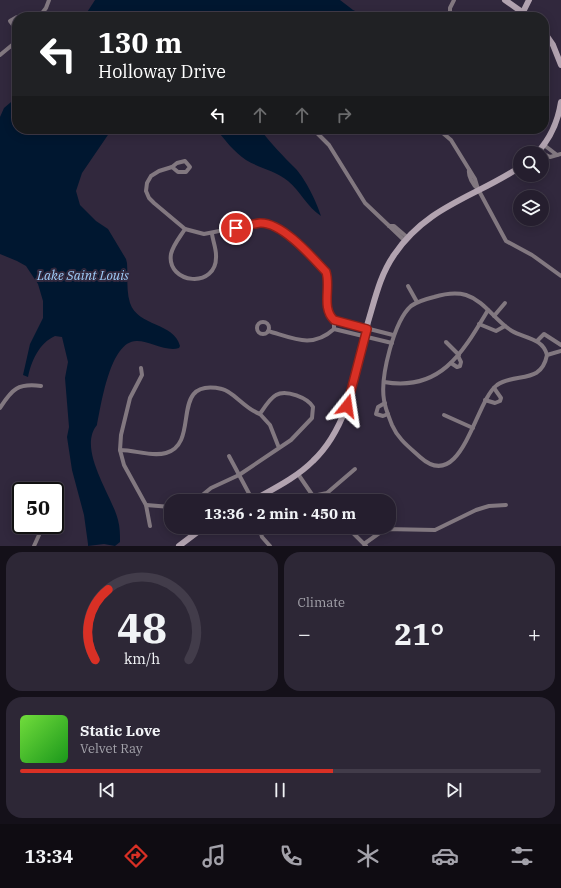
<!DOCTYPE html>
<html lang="en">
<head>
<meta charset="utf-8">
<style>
	body { margin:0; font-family:"IBM Plex Serif",serif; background:#2d2736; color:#f1f3f6; height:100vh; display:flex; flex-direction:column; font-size:15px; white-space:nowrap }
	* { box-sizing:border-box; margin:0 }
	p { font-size:13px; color:#a3a2aa }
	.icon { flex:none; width:22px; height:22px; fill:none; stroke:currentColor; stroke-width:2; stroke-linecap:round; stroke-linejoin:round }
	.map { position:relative; height:546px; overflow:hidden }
	.drawer { display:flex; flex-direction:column; gap:6px; padding:6px; background:#141019; flex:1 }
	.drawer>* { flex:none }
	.banner { position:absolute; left:12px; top:12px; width:537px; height:122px; border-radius:16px; box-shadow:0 2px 10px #0003,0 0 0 1px #423c4a; background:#202124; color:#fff; overflow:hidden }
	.buttons { position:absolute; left:513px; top:146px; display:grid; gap:8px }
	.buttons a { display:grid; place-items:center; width:36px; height:36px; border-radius:50%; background:#251e2e; box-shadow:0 2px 10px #0003,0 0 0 1px #423c4a; font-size:20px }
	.speed { position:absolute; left:12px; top:482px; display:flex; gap:8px; font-size:20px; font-weight:700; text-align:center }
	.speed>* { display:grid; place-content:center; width:52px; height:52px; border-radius:50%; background:#251e2e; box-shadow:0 2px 10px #0003,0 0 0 1px #423c4a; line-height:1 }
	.speed .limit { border:2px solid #111; border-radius:6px; background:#fff; color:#111 }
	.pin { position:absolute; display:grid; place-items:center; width:34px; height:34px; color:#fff; margin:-17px; border:2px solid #fff; border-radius:50%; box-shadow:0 1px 4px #0007 }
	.me { position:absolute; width:44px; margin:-22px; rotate:15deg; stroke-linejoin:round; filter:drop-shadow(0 0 3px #0008) }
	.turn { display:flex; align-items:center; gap:14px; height:84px; padding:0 20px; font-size:18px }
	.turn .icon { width:52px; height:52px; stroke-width:2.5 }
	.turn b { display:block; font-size:28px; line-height:34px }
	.lanes { display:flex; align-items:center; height:38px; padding:0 20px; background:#0003; justify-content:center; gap:20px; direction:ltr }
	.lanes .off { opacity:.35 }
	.big { font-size:30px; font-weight:800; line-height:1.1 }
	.drawer .card { flex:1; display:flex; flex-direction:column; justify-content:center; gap:6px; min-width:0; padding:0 14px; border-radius:16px; background:#2d2736 }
	.drawer .dial { align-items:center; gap:0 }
	.dial svg { height:104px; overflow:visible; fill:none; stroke:#423c4a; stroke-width:7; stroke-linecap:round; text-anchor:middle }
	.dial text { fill:#f1f3f6; stroke:none }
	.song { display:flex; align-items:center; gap:12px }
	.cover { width:48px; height:48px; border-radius:6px; background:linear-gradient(135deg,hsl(100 70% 55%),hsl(120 70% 35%)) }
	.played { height:4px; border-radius:2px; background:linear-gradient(90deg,#d93025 60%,#423c4a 60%) }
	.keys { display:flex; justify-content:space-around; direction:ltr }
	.heat { display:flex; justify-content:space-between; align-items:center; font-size:22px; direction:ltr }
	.drawer .tiles { flex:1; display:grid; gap:6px; grid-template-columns:1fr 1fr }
	.card:last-child { grid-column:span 2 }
	.trip { position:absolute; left:164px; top:494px; width:232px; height:40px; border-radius:16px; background:#251e2e; box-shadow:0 2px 10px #0003,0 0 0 1px #423c4a; font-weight:800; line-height:40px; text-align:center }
	.dock { display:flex; height:64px; justify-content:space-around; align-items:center; background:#0f0c12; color:#a3a2aa }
	.dock .icon { width:28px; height:28px }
	.dock .active { color:#d93025 }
	.dock b { font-size:18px; color:#f1f3f6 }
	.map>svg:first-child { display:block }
	.water { fill:#001730 }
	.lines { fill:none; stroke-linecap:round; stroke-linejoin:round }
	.street { stroke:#827880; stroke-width:4 }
	.secondary { stroke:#b2a3b0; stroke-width:6 }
	.route-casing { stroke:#8d1f18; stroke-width:10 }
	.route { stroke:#d93025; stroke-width:7 }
	.labels { text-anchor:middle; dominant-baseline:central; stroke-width:4; stroke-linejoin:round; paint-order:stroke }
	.water-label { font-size:13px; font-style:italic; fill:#a0ccf9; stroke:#31283d }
</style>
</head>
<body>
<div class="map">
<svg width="561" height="546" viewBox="0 0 561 546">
	<rect width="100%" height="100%" fill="#31283d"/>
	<g class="water">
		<path d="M95 0H340L353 10 368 17H84Z"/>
		<path d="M17 97V129H112L82 173 76 191 80 205 96 221 108 229 126 259 127 263C128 276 126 290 130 303 138 327 174 322 180 346L179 348C166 352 150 341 137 341 110 340 101 406 97 425 77 449 112 495 118 520 120 527 120 535 120 542L115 546 104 544 88 546V544L84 515 72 470 67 437 69 427 65 378 68 362 62 337 55 336C39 343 31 362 28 377L23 375 30 344 43 318V301L38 284 26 266 17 261 0 254V117L4 108Z"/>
		<path d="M216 129H260C271 144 283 156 296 169 306 180 317 203 321 216 307 207 301 192 288 181 276 171 259 168 246 160 234 152 225 140 216 129Z"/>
	</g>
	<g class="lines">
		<g class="street">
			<path d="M17 17 10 21 17 30"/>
			<path d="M39 17 46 8 49 0"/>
			<path d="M450 17V8L454 0"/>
			<path d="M0 55 17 41"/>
			<path d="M313 129 329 145 365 203 405 241"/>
			<path d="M438 129 451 140 475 179 478 189"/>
			<path d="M544 145 557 155"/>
			<path d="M542 153 550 157 561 154"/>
			<path d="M185 161 190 167 186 172H178L172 167 177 163Z"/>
			<path d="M172 167 159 171 151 176 147 183 146 191 149 198 154 203 185 229 204 234 260 223 269 224 284 232 326 272C331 287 321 308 334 320L393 335"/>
			<path d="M469 170C468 176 473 185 478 189L506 241 532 255 561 276"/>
			<path d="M389 226H394L408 238"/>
			<path d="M185 229C180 237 173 245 171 254 166 284 218 290 216 255 216 248 213 241 212 234"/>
			<path d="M408 286 417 302"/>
			<path d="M494 316 505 303"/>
			<circle cx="263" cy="328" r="6"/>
			<path d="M479 324 496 331 505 326"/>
			<path d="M334 329 392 343"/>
			<path d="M268 331C293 338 312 349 334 329V320"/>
			<path d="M537 341 544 334 561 345"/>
			<path d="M446 342 459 355"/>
			<path d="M547 355C543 338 524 338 512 331 495 321 485 301 466 295 455 292 444 294 434 297 426 299 418 301 411 306 394 321 380 377 384 400 385 408 389 417 392 425 398 439 409 447 420 457 462 495 475 401 497 385 516 372 541 385 547 355L561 351"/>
			<path d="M451 363 457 367 460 366 461 362 458 356"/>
			<path d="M141 368 142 375 130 398 121 435 120 450 124 465 146 505 150 526"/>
			<path d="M384 382C441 392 463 352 488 310"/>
			<path d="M485 400 495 403 500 401 501 398 494 388"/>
			<path d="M385 403 378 407 376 414 383 416 388 414"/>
			<path d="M0 408C12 389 18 383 41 386"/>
			<path d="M444 415 473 428"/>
			<path d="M120 450C135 450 152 457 166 453 202 443 167 377 222 389 233 391 245 409 260 414"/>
			<path d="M229 456 253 501"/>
			<path d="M298 474 313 496"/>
			<path d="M313 496 327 493 355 469"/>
			<path d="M195 501 211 488 239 475 291 440 312 418 313 407C308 398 286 389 276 395 270 398 264 408 260 414L270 425 279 448"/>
			<path d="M146 505 171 507"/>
			<path d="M259 527 262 537 270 546"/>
			<path d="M348 528 366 546"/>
			<path d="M364 544 385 529 435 530 476 510 489 506 506 505"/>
			<path d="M34 546 39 535"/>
		</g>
		<g class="secondary">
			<path d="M505 0 529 17"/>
			<path d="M523 12 529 0"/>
			<path d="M544 32 553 45 561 65"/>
			<path d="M537 153C550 139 558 121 561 102"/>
			<path d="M252 501C273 489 296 478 313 461 350 426 356 370 368 322 375 299 380 275 394 255 427 206 475 197 520 167"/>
			<path d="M179 546 204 527"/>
		</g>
	</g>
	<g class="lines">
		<defs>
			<path id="route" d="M236 228C244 227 252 224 260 223 282 222 312 257 326 272 331 287 321 308 334 320L367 329 347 406"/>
		</defs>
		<use href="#route" class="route-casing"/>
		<use href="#route" class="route"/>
	</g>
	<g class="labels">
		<g class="water-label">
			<text x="83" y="275">Lake Saint Louis</text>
		</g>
	</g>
</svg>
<div class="buttons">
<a><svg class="icon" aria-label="search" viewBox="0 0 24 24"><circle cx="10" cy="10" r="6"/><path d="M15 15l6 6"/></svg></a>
<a><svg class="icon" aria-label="layers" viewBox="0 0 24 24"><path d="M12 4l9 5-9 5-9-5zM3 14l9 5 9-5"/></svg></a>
</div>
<div class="speed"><div class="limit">50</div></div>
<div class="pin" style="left:236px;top:228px;background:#d93025"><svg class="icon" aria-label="arrive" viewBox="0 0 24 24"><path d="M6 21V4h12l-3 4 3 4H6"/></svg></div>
<svg class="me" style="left:347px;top:406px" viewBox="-20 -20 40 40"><path d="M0-17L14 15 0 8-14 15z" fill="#d93025" stroke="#fff" stroke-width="4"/></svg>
<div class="trip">13:36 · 2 min · 450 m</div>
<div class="banner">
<div class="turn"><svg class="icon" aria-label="left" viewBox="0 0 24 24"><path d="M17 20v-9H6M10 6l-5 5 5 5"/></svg><div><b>130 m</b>Holloway Drive</div></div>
<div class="lanes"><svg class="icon" aria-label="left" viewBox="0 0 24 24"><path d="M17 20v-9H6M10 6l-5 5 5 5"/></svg><svg class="icon off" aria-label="ahead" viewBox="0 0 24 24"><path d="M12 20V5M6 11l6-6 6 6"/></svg><svg class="icon off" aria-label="ahead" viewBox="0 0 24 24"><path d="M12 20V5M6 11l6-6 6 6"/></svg><svg class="icon off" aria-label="right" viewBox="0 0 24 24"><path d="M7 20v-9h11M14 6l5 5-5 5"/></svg></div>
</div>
</div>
<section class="drawer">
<div class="tiles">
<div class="card dial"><svg viewBox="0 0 100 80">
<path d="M14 69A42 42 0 1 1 86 69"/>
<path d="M14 69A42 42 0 0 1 24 15" stroke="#d93025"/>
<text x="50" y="56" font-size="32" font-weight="700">48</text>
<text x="50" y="72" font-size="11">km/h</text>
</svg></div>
<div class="card"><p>Climate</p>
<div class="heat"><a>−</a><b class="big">21°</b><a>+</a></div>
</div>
<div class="card">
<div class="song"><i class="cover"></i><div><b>Static Love</b><p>Velvet Ray</p></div></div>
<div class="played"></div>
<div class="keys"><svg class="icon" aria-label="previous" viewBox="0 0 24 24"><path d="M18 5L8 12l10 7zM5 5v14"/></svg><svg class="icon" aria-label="pause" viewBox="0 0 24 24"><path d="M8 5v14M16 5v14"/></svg><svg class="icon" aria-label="next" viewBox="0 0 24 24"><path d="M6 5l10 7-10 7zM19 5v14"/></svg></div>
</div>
</div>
</section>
<nav class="dock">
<b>13:34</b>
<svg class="icon active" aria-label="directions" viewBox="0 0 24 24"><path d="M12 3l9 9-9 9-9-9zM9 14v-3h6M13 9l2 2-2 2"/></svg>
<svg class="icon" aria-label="music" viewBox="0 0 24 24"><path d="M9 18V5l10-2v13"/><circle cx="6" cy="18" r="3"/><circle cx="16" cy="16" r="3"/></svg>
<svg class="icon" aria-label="phone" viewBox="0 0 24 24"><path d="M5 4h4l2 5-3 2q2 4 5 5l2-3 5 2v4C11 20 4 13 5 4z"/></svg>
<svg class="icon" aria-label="climate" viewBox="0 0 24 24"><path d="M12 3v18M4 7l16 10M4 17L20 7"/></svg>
<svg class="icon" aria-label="car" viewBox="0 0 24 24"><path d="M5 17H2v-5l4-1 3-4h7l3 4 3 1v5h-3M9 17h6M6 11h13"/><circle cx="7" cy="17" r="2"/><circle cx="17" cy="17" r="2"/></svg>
<svg class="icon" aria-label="filters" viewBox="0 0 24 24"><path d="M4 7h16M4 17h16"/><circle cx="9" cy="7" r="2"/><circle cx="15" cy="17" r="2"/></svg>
</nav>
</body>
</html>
